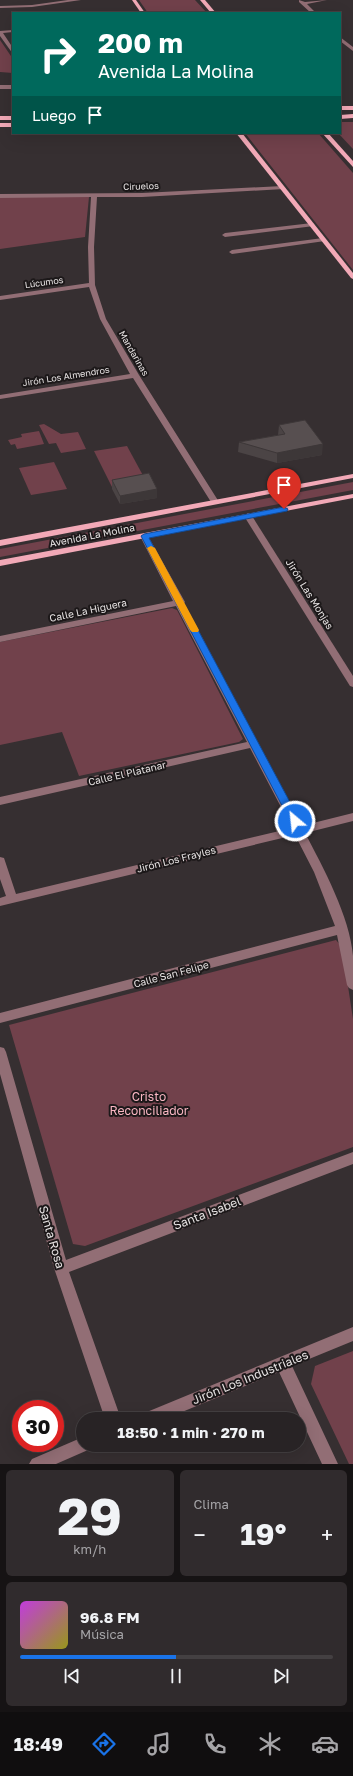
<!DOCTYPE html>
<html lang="es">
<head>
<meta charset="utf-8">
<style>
	body { margin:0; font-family:"Golos Text",sans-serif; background:#302b2d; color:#f1f3f6; height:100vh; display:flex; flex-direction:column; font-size:15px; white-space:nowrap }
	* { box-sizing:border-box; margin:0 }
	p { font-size:13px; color:#a5a4a7 }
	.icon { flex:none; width:22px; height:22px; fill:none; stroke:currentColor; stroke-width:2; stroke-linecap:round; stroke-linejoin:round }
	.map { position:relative; height:1464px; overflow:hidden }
	.side { display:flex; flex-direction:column; gap:6px; padding:6px; background:#161314; flex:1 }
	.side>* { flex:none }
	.guide { position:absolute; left:12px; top:12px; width:329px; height:122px; border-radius:0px; box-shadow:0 4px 16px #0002,0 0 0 1px #444042; background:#00695c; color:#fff; overflow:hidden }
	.speed { position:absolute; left:12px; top:1400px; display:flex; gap:8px; font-size:20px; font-weight:700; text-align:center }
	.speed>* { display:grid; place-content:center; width:52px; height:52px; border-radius:50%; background:#282325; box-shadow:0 4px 16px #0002,0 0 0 1px #444042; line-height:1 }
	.speed .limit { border:6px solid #d22; background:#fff; color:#111 }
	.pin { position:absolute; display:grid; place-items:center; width:34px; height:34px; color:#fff; margin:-41px -17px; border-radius:50% 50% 50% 0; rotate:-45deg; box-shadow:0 0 4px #0007 }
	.pin .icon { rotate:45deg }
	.me { position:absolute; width:44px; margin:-22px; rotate:332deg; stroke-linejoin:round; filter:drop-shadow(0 0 3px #0008) }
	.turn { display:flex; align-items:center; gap:14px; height:84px; padding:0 20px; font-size:18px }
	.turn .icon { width:52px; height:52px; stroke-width:2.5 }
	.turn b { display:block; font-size:28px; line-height:34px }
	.then { display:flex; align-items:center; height:38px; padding:0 20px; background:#0003; gap:8px; font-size:15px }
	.big { font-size:30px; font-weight:700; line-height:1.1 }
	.side .card { flex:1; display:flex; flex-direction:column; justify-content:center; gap:6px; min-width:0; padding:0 14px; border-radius:6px; background:#302b2d }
	.side .dial { align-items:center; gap:0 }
	.dial b { font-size:52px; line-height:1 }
	.song { display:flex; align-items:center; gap:12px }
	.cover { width:48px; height:48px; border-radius:6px; background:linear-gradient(135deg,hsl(290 70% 55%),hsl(60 70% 35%)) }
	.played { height:4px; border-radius:2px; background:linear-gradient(90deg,#1a73e8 50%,#444042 50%) }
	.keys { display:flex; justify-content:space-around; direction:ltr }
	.heat { display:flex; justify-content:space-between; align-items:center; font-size:22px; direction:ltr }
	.side .tiles { flex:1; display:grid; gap:6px; grid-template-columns:1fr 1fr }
	.card:last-child { grid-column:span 2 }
	.trip { position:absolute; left:76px; top:1412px; width:230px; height:40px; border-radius:20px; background:#282325; box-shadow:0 4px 16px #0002,0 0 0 1px #444042; font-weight:700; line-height:40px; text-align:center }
	.tabs { display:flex; height:64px; justify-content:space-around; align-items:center; background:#100e0f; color:#a5a4a7 }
	.tabs .icon { width:28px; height:28px }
	.tabs .active { color:#1a73e8 }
	.tabs b { font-size:18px; color:#f1f3f6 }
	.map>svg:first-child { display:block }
	.green { fill:#71414b }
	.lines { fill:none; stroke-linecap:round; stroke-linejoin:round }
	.minor { fill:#926e75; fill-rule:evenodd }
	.major { fill:#f2a9b7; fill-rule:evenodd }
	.wall { fill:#4b4445 }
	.shaded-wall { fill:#3d3738 }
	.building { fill:#574f50; stroke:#3d3738 }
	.route { fill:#1a73e8; stroke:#114b97 }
	.slow { fill:#f59e0b }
	.labels { text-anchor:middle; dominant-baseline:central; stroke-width:4; stroke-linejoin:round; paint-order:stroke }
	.far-street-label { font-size:9px; fill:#e7e3e3; stroke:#1c1819 }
	.street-label { font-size:10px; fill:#e7e3e3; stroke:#1c1819 }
	.near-park-label { font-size:12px; fill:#fbb7c4; stroke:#1c1819 }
	.near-street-label { font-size:12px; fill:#e7e3e3; stroke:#1c1819 }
</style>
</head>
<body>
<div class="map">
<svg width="353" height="1464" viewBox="0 0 353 1464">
	<rect width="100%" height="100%" fill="#362f31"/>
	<g class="green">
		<path d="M139 0H195L207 13H148Z"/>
		<path d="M0 40 13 59V73L0 72Z"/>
		<path d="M340 122H353V149L338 133H340Z"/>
		<path d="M245 133H318L353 173V270Z"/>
		<path d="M0 197H89L85 237 0 249Z"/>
		<path d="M44 424 61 434 78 432 86 449 61 453 56 443 49 444 39 425Z"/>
		<path d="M39 431 44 444 17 449 15 444 11 445 8 440 22 437 21 434Z"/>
		<path d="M127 446 146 481 112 487 94 451Z"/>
		<path d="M54 462 67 489 31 495 19 468Z"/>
		<path d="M353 482V490L0 557V549Z"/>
		<path d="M172 608 177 610 243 739 239 742 79 776 62 732 0 745V642Z"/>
		<path d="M336 940 342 947 353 1019V1147L85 1246 73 1244 9 1025Z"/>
		<path d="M353 1351V1464H349L311 1384 315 1366Z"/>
	</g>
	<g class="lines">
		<g class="minor">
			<path d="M68 0H81L32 7 0 8V6L32 5Z"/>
			<path d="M299 0 305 2 327 0 307 4 316 13H311L299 2Z"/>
			<path d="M13 30V32L3 33 13 48V54L0 36V31Z"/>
			<path d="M340 37 353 47V51L340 41Z"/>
			<rect x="0" y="85" width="13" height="4"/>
			<path d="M282 186 284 187V189L142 197H97L94 247 95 285 106 319 139 375 219 502 218 504H212L211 502 133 378 0 399V395L130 374 100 319 89 287 0 300V296L89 283 88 247 91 197 0 198V194L142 193Z"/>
			<path d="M312 223 314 224V226L225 237 222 235 225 233Z"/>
			<path d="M323 238 325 239V241L232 254 229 252 232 250Z"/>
			<path d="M248 513 252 516 353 676V687L350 686 244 516Z"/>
			<path d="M144 533 148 536 185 602 184 603 301 826 353 813V821L305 833C323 867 350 917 353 956 353 967 353 979 353 990L349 988 347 985 337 935 0 1023V1013L335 926 314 872 295 835 0 906V898L6 896 0 879V857L4 858 16 894 292 828 250 748 0 805V797L247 742 176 606 0 642V636L173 601 140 536Z"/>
			<path d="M0 1047 4 1048 6 1052 66 1260 353 1152V1164L69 1272 121 1419H105L54 1268 0 1074Z"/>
			<path d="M353 1327V1341L292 1366 338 1464H322L279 1372 165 1419H139L142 1414Z"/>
			<path d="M83 1437V1445H91L88 1450 56 1464H29L32 1459Z"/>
		</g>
		<g class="major">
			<path d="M132 0H136L145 13H141Z"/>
			<path d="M200 0H205L216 13H211Z"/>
			<rect x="340" y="106" width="13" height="4"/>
			<path d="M353 114V118L340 119V115Z"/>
			<rect x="0" y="116" width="13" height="4"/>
			<rect x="0" y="123" width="13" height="4"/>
			<path d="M236 133H242L353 273V279L351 278Z"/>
			<path d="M322 133H328L353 161V167Z"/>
			<path d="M353 474V478L0 546V540Z"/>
			<path d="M353 494V498L0 566V560Z"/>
		</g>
	</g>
	<g class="wall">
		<path d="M279 425 322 455 277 463 238 452 239 442 278 435Z"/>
		<path d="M112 480 157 489V498L120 504 112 489Z"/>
	</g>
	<g class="shaded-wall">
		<path d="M323 444 322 455 277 463V453Z"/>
		<path d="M157 489V498L120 504V496Z"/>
	</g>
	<g class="building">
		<path d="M305 420 323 444 277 453 239 442 285 434 279 425Z"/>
		<path d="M149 473 157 489 120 496 112 480Z"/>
	</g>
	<path class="route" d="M284 507 288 509 287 511 149 538 300 821 295 825 290 821 141 536 144 534Z"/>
	<path class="slow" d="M151 546 155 548 199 630 198 632H192L190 630 147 548Z"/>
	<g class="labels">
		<g class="far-street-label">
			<text transform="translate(141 186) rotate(-2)">Ciruelos</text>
			<text transform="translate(44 282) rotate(-8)">Lúcumos</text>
			<text transform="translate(134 353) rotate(60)">Mandarinas</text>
			<text transform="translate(66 376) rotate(-9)">Jirón Los Almendros</text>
		</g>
		<g class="street-label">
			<text transform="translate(92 535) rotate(-11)">Avenida La Molina</text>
			<text transform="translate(310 594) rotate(58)">Jirón Las Monjas</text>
			<text transform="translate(88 610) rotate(-12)">Calle La Higuera</text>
			<text transform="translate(127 773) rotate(-13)">Calle El Platanar</text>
			<text transform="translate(176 859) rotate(-14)">Jirón Los Frayles</text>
			<text transform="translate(171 974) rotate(-15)">Calle San Felipe</text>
		</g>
		<g class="near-park-label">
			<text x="149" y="1096">Cristo<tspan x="149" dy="14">Reconciliador</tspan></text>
		</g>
		<g class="near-street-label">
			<text transform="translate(207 1213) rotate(-21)">Santa Isabel</text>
			<text transform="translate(52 1237) rotate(74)">Santa Rosa</text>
			<text transform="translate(250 1377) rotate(-22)">Jirón Los Industriales</text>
		</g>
	</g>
</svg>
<div class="speed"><div class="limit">30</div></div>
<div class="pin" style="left:284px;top:509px;background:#d93025"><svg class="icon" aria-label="arrive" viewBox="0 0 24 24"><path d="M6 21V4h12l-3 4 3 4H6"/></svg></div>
<svg class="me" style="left:295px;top:821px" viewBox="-20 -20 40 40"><circle r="17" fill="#1a73e8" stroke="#fff" stroke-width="3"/><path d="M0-11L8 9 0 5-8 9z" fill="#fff"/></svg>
<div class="trip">18:50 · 1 min · 270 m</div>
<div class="guide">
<div class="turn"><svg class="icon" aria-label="right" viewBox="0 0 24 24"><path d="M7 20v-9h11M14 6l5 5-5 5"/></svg><div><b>200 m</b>Avenida La Molina</div></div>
<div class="then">Luego<svg class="icon" aria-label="arrive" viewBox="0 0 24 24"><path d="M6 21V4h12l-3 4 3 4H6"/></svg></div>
</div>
</div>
<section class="side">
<div class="tiles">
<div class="card dial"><b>29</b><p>km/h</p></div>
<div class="card"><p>Clima</p>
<div class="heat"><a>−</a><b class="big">19°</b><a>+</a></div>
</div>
<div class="card">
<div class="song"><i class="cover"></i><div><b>96.8 FM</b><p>Música</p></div></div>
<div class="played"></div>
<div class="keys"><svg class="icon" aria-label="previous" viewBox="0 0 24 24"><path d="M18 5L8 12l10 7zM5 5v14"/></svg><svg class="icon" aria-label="pause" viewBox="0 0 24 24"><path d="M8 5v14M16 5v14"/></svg><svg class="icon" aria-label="next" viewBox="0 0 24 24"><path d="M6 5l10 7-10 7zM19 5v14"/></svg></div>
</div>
</div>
</section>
<nav class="tabs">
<b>18:49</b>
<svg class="icon active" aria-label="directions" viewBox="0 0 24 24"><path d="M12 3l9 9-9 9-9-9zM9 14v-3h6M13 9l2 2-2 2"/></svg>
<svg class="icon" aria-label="music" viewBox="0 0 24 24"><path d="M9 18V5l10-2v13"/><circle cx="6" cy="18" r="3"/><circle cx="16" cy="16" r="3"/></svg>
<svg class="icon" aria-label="phone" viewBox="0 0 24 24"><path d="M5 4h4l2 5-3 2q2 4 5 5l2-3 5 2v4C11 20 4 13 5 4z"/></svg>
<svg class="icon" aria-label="climate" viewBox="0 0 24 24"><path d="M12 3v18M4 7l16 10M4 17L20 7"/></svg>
<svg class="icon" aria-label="car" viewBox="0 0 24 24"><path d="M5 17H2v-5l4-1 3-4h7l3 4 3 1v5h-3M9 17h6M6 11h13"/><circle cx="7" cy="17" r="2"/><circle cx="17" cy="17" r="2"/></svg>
</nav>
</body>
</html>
